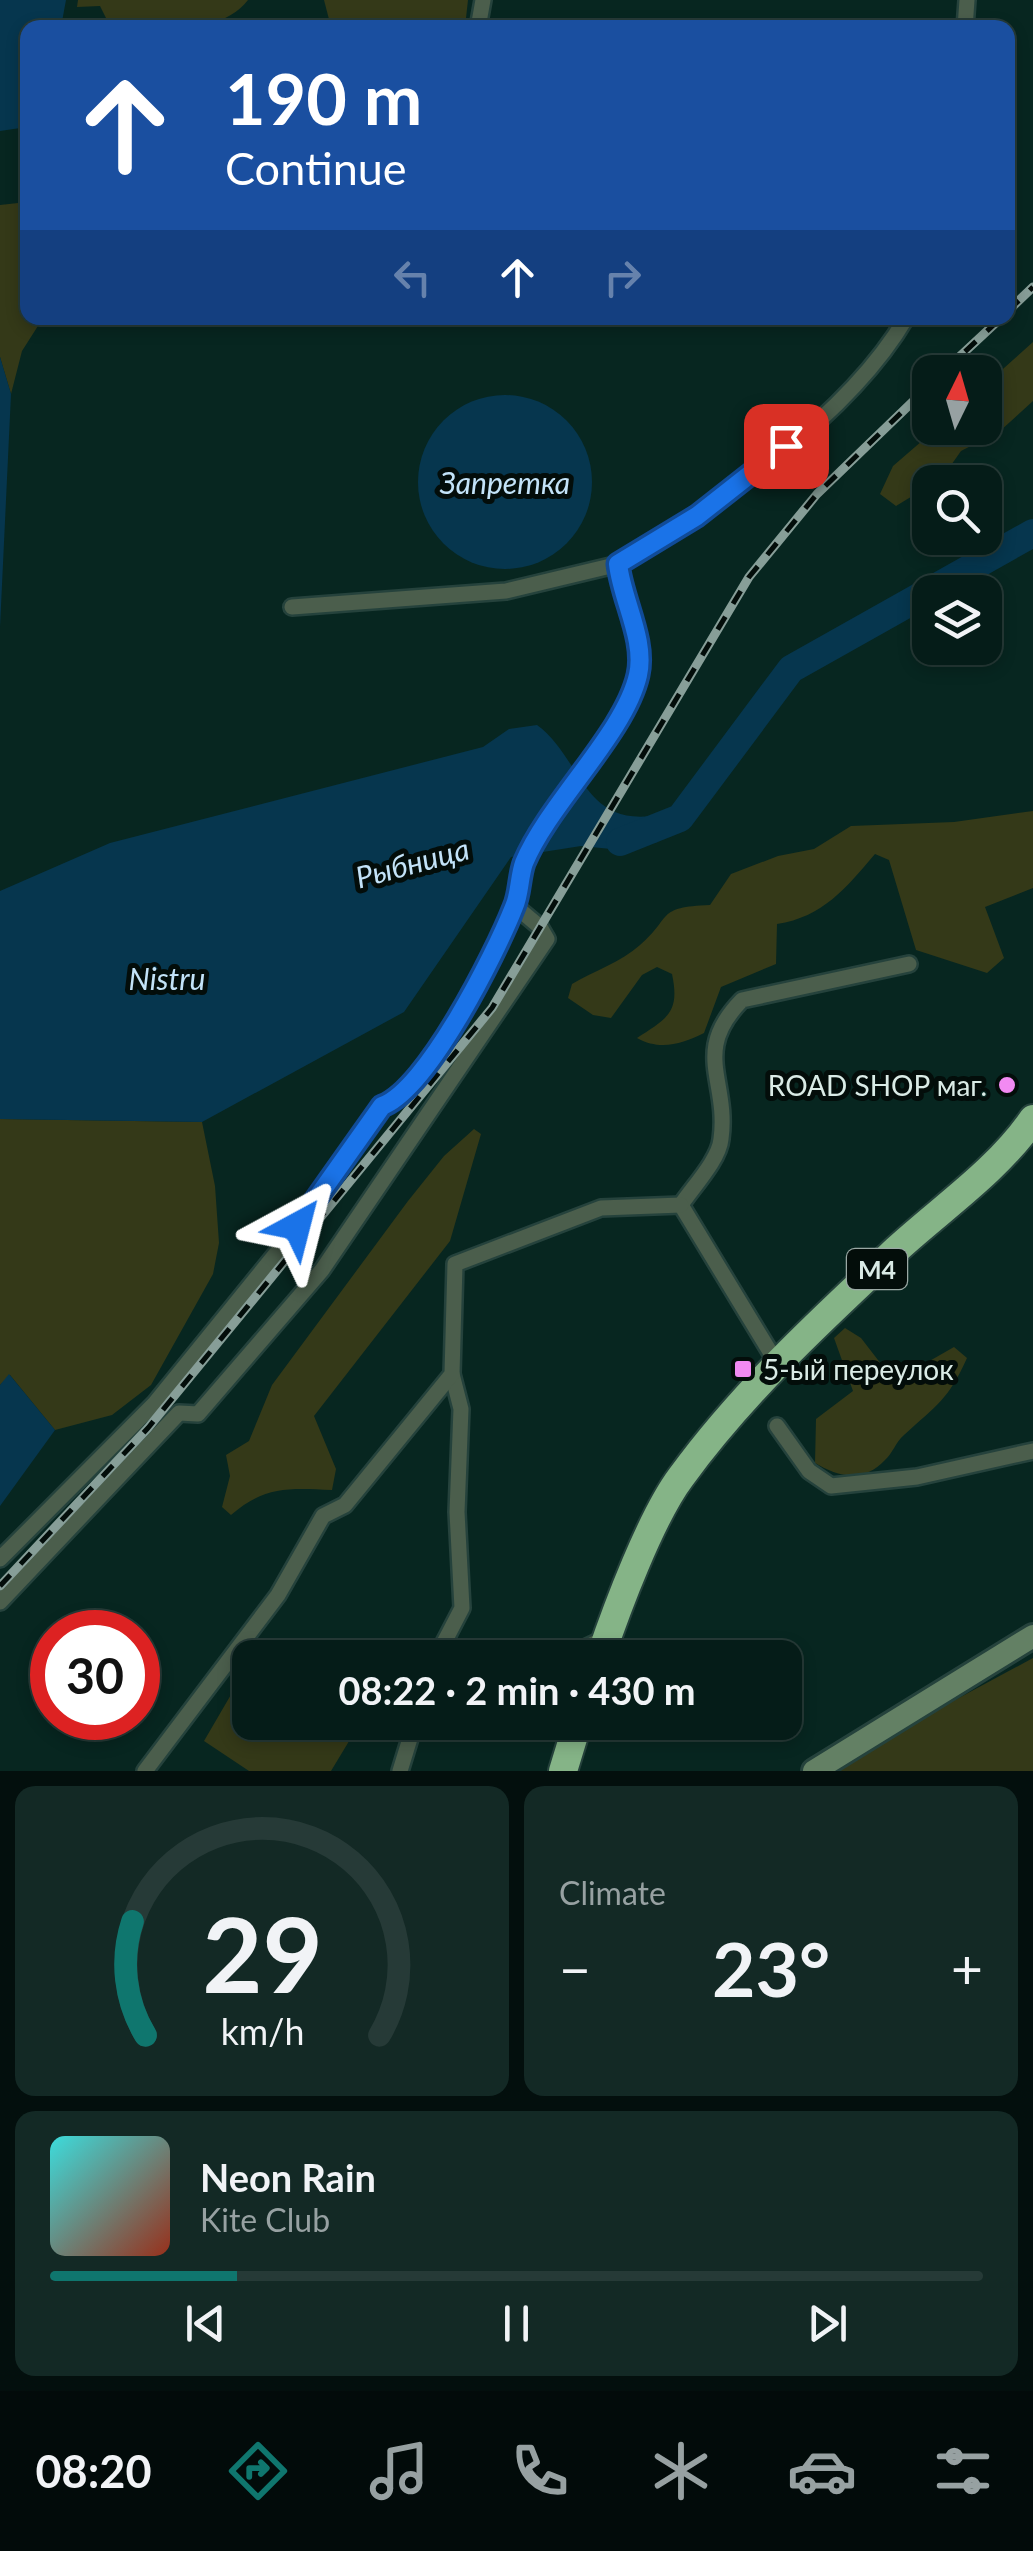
<!DOCTYPE html>
<html lang="en">
<head>
<meta charset="utf-8">
<style>
	body { margin:0; font-family:Lato,sans-serif; background:#132925; color:#f1f3f6; height:100vh; display:flex; flex-direction:column; font-size:38px; white-space:nowrap }
	* { box-sizing:border-box; margin:0 }
	p { font-size:32px; color:#97a1a2 }
	.icon { flex:none; width:55px; height:55px; fill:none; stroke:currentColor; stroke-width:2; stroke-linecap:round; stroke-linejoin:round }
	.map { position:relative; height:1771px; overflow:hidden }
	.drawer { display:flex; flex-direction:column; gap:15px; padding:15px; background:#030f0d; flex:1 }
	.drawer>* { flex:none }
	.hud { position:absolute; left:20px; top:20px; width:995px; height:305px; border-radius:20px; box-shadow:0 5px 15px #0003,0 0 0 2px #263a37; background:#1a4fa0; color:#fff; overflow:hidden }
	.needle { width:65px; rotate:5deg }
	.buttons { position:absolute; left:912px; top:355px; display:grid; gap:20px }
	.buttons a { display:grid; place-items:center; width:90px; height:90px; border-radius:20px; background:#051c18; box-shadow:0 5px 15px #0003,0 0 0 2px #263a37; font-size:50px }
	.speed { position:absolute; left:30px; top:1610px; display:flex; gap:20px; font-size:50px; font-weight:700; text-align:center }
	.speed>* { display:grid; place-content:center; width:130px; height:130px; border-radius:50%; background:#051c18; box-shadow:0 5px 15px #0003,0 0 0 2px #263a37; line-height:1 }
	.speed .limit { border:15px solid #d22; background:#fff; color:#111 }
	.pin { position:absolute; display:grid; place-items:center; width:85px; height:85px; color:#fff; margin:-42px; border-radius:20px; box-shadow:0 5px 15px #0006 }
	.me { position:absolute; width:110px; margin:-55px; rotate:38deg; stroke-linejoin:round; filter:drop-shadow(0 0 8px #0008) }
	.turn { display:flex; align-items:center; gap:35px; height:210px; padding:0 40px; font-size:45px }
	.turn .icon { width:130px; height:130px; stroke-width:2.5 }
	.turn b { display:block; font-size:70px; line-height:85px }
	.lanes { display:flex; align-items:center; height:95px; padding:0 40px; background:#0003; justify-content:center; gap:50px; direction:ltr }
	.lanes .off { opacity:.35 }
	.big { font-size:75px; font-weight:700; line-height:1.1 }
	.drawer .card { flex:1; display:flex; flex-direction:column; justify-content:center; gap:15px; min-width:0; padding:0 35px; border-radius:20px; background:#132925 }
	.drawer .dial { align-items:center; gap:0 }
	.dial svg { height:260px; overflow:visible; fill:none; stroke:#263a37; stroke-width:7; stroke-linecap:round; text-anchor:middle }
	.dial text { fill:#f1f3f6; stroke:none }
	.song { display:flex; align-items:center; gap:30px }
	.cover { width:120px; height:120px; border-radius:15px; background:linear-gradient(135deg,hsl(180 70% 55%),hsl(10 70% 35%)) }
	.played { height:10px; border-radius:5px; background:linear-gradient(90deg,#0f766e 20%,#263a37 20%) }
	.keys { display:flex; justify-content:space-around; direction:ltr }
	.heat { display:flex; justify-content:space-between; align-items:center; font-size:55px; direction:ltr }
	.drawer .tiles { flex:1; display:grid; gap:15px; grid-template-columns:1fr 1fr }
	.card:last-child { grid-column:span 2 }
	.trip { position:absolute; left:232px; top:1640px; width:570px; height:100px; border-radius:20px; background:#051c18; box-shadow:0 5px 15px #0003,0 0 0 2px #263a37; font-weight:700; line-height:100px; text-align:center }
	.menu { display:flex; height:160px; justify-content:space-around; align-items:center; background:#020b0a; color:#97a1a2 }
	.menu .icon { width:70px; height:70px }
	.menu .current { color:#0f766e }
	.menu b { font-size:45px; color:#f1f3f6 }
	.map>svg:first-child { display:block }
	.green { fill:#343918 }
	.water { fill:#06364e }
	.lines { fill:none; stroke-linecap:round; stroke-linejoin:round }
	.river { stroke:#06364e; stroke-width:28 }
	.street-casing { stroke:#25423c; stroke-width:20 }
	.secondary-casing { stroke:#25423c; stroke-width:28 }
	.highway-casing { stroke:#25423c; stroke-width:32 }
	.street { stroke:#4b5e4c; stroke-width:15 }
	.secondary { stroke:#638064; stroke-width:22 }
	.highway { stroke:#85b487; stroke-width:28 }
	.rail-casing { stroke:#879e98; stroke-width:9 }
	.rail { stroke:#030d0a; stroke-width:5; stroke-dasharray:15; stroke-linecap:butt }
	.route-casing { stroke:#114b97; stroke-width:25 }
	.route { stroke:#1a73e8; stroke-width:18 }
	.poi-dot { fill:#f28af2; stroke:#030d0a; stroke-width:4 }
	.labels { text-anchor:middle; dominant-baseline:central; stroke-width:10; stroke-linejoin:round; paint-order:stroke }
	.shield { fill:#030d0a; stroke:#9aa8a4; stroke-width:2.5 }
	.shield-label { font-size:25px; font-weight:bold; fill:#daebe6 }
	.poi-label { font-size:28px; fill:#daebe6; stroke:#030d0a; text-anchor:end }
	.water-label { font-size:30px; font-style:italic; fill:#c3e3f8; stroke:#030d0a }
</style>
</head>
<body>
<div class="map">
<svg width="1033" height="1771" viewBox="0 0 1033 1771">
	<rect width="100%" height="100%" fill="#072620"/>
	<g class="green">
		<path d="M78 0H248C218 38 154 28 111 28L100 6 77 7Z"/>
		<path d="M324 0H468L465 27H331Z"/>
		<path d="M27 202 28 318H43L22 351 11 394 0 357V205Z"/>
		<path d="M1033 342V401L1000 431 961 451 942 478 896 506 880 494 893 466 937 428H985V385Z"/>
		<path d="M1033 811V888L985 907 1004 958 987 973 916 950 889 860 875 854C846 888 823 917 777 924L776 964 721 987 704 1033C682 1044 660 1051 637 1038 668 1018 680 1012 672 974L657 967 642 975 611 1018 593 1015 568 998 572 984C594 971 621 962 640 945 673 917 655 907 710 905L731 874 778 856 814 849 851 826 954 822Z"/>
		<path d="M0 1119 202 1122 215 1186 219 1243 213 1274 151 1385 112 1415 55 1430 10 1375 0 1385Z"/>
		<path d="M474 1129 481 1134 450 1241 314 1416 336 1469 332 1490C288 1488 265 1486 231 1515L222 1507 230 1476 226 1455 249 1441 272 1385 408 1201 444 1156Z"/>
		<path d="M845 1328 861 1338 888 1373 912 1371 954 1347 967 1358C948 1400 937 1405 904 1435 895 1443 893 1453 885 1460 864 1483 838 1477 815 1463L816 1419 853 1391 834 1338Z"/>
		<path d="M1033 1658V1771H835L881 1740Z"/>
		<path d="M250 1662V1722L354 1723 357 1728 331 1771H249L204 1741Z"/>
	</g>
	<g class="water">
		<path d="M0 0H66L61 27 28 28 27 127 0 131Z"/>
		<path d="M0 357 11 394 0 627Z"/>
		<circle cx="505" cy="482" r="87"/>
		<path d="M537 725C581 757 582 824 651 816L658 842 621 850 581 846 511 857 404 1012 202 1122 0 1119V891L110 843 483 747 509 729Z"/>
		<path d="M9 1374 55 1430 0 1506V1385Z"/>
	</g>
	<g class="lines">
		<path class="river" d="M620 842 680 818 791 669 1033 533"/>
		<defs>
			<g id="street">
				<path d="M478 28 483 0"/>
				<path d="M965 28 967 0"/>
				<path d="M292 607 506 591 619 564"/>
				<path d="M778 1365 681 1205C692 1188 719 1160 721 1139 729 1080 691 1052 742 1000L909 964"/>
				<path d="M777 1426 809 1471 831 1486 917 1477 1033 1451"/>
				<path d="M0 1559 155 1403 317 1203 382 1106C427 1090 495 955 514 907 520 894 519 877 525 863 550 803 625 733 638 675 646 639 622 600 619 564 718 503 846 420 906 318"/>
				<path d="M0 1602 179 1413 198 1414 322 1270 547 939 540 927 515 906"/>
				<path d="M436 1658 462 1608 457 1512 461 1409 452 1374"/>
				<path d="M563 1658 608 1637"/>
				<path d="M145 1771 278 1595 323 1516 345 1505 452 1374 455 1264 601 1208 681 1205"/>
				<path d="M400 1771 415 1722"/>
			</g>
			<path id="secondary" d="M814 1771 1033 1636"/>
			<g id="highway">
				<path d="M600 1658C617 1608 651 1517 681 1477 742 1393 821 1320 896 1250 943 1207 997 1171 1033 1119"/>
				<path d="M563 1771 578 1722"/>
			</g>
		</defs>
		<use href="#street" class="street-casing"/>
		<use href="#secondary" class="secondary-casing"/>
		<use href="#highway" class="highway-casing"/>
		<use href="#street" class="street"/>
		<use href="#secondary" class="secondary"/>
		<use href="#highway" class="highway"/>
		<defs>
			<g id="rail">
				<path d="M1008 311 1033 287"/>
				<path d="M943 372 1001 318"/>
				<path d="M0 1586 148 1428 492 1008 749 577 817 494 930 385"/>
			</g>
		</defs>
		<use href="#rail" class="rail-casing"/>
		<use href="#rail" class="rail"/>
	</g>
	<g class="lines">
		<defs>
			<path id="route" d="M297 1226 382 1106C427 1090 495 955 514 907 520 894 519 877 524 863 549 803 625 733 638 675 646 640 622 600 618 564L697 516 786 446"/>
		</defs>
		<use href="#route" class="route-casing"/>
		<use href="#route" class="route"/>
	</g>
	<g class="poi-dot">
		<circle cx="1007" cy="1085" r="10"/>
		<rect x="733" y="1359" width="20" height="20" rx="5"/>
	</g>
	<g class="labels">
		<rect class="shield" x="847" y="1249" width="60" height="40" rx="8"/>
		<g class="shield-label">
			<text x="877" y="1269">M4</text>
		</g>
		<g class="poi-label">
			<text x="987" y="1085">ROAD SHOP маг.</text>
			<text x="763" y="1369" text-anchor="start">5-ый переулок</text>
		</g>
		<g class="water-label">
			<text x="505" y="482">Запретка</text>
			<text transform="translate(412 862) rotate(-15)">Рыбница</text>
			<text x="167" y="978">Nistru</text>
		</g>
	</g>
</svg>
<div class="buttons">
<a><svg class="needle" viewBox="-14 -14 28 28"><path d="M0-13l5 13h-10z" fill="#e53935"/><path d="M0 13l5-13h-10z" fill="#97a1a2"/></svg></a>
<a><svg class="icon" aria-label="search" viewBox="0 0 24 24"><circle cx="10" cy="10" r="6"/><path d="M15 15l6 6"/></svg></a>
<a><svg class="icon" aria-label="layers" viewBox="0 0 24 24"><path d="M12 4l9 5-9 5-9-5zM3 14l9 5 9-5"/></svg></a>
</div>
<div class="speed"><div class="limit">30</div></div>
<div class="pin" style="left:786px;top:446px;background:#d93025"><svg class="icon" aria-label="arrive" viewBox="0 0 24 24"><path d="M6 21V4h12l-3 4 3 4H6"/></svg></div>
<svg class="me" style="left:297px;top:1226px" viewBox="-20 -20 40 40"><path d="M0-17L14 15 0 8-14 15z" fill="#1a73e8" stroke="#fff" stroke-width="4"/></svg>
<div class="trip">08:22 · 2 min · 430 m</div>
<div class="hud">
<div class="turn"><svg class="icon" aria-label="ahead" viewBox="0 0 24 24"><path d="M12 20V5M6 11l6-6 6 6"/></svg><div><b>190 m</b>Continue</div></div>
<div class="lanes"><svg class="icon off" aria-label="left" viewBox="0 0 24 24"><path d="M17 20v-9H6M10 6l-5 5 5 5"/></svg><svg class="icon" aria-label="ahead" viewBox="0 0 24 24"><path d="M12 20V5M6 11l6-6 6 6"/></svg><svg class="icon off" aria-label="right" viewBox="0 0 24 24"><path d="M7 20v-9h11M14 6l5 5-5 5"/></svg></div>
</div>
</div>
<section class="drawer">
<div class="tiles">
<div class="card dial"><svg viewBox="0 0 100 80">
<path d="M14 69A42 42 0 1 1 86 69"/>
<path d="M14 69A42 42 0 0 1 10 34" stroke="#0f766e"/>
<text x="50" y="56" font-size="32" font-weight="700">29</text>
<text x="50" y="72" font-size="11">km/h</text>
</svg></div>
<div class="card"><p>Climate</p>
<div class="heat"><a>−</a><b class="big">23°</b><a>+</a></div>
</div>
<div class="card">
<div class="song"><i class="cover"></i><div><b>Neon Rain</b><p>Kite Club</p></div></div>
<div class="played"></div>
<div class="keys"><svg class="icon" aria-label="previous" viewBox="0 0 24 24"><path d="M18 5L8 12l10 7zM5 5v14"/></svg><svg class="icon" aria-label="pause" viewBox="0 0 24 24"><path d="M8 5v14M16 5v14"/></svg><svg class="icon" aria-label="next" viewBox="0 0 24 24"><path d="M6 5l10 7-10 7zM19 5v14"/></svg></div>
</div>
</div>
</section>
<nav class="menu">
<b>08:20</b>
<svg class="icon current" aria-label="directions" viewBox="0 0 24 24"><path d="M12 3l9 9-9 9-9-9zM9 14v-3h6M13 9l2 2-2 2"/></svg>
<svg class="icon" aria-label="music" viewBox="0 0 24 24"><path d="M9 18V5l10-2v13"/><circle cx="6" cy="18" r="3"/><circle cx="16" cy="16" r="3"/></svg>
<svg class="icon" aria-label="phone" viewBox="0 0 24 24"><path d="M5 4h4l2 5-3 2q2 4 5 5l2-3 5 2v4C11 20 4 13 5 4z"/></svg>
<svg class="icon" aria-label="climate" viewBox="0 0 24 24"><path d="M12 3v18M4 7l16 10M4 17L20 7"/></svg>
<svg class="icon" aria-label="car" viewBox="0 0 24 24"><path d="M5 17H2v-5l4-1 3-4h7l3 4 3 1v5h-3M9 17h6M6 11h13"/><circle cx="7" cy="17" r="2"/><circle cx="17" cy="17" r="2"/></svg>
<svg class="icon" aria-label="filters" viewBox="0 0 24 24"><path d="M4 7h16M4 17h16"/><circle cx="9" cy="7" r="2"/><circle cx="15" cy="17" r="2"/></svg>
</nav>
</body>
</html>
